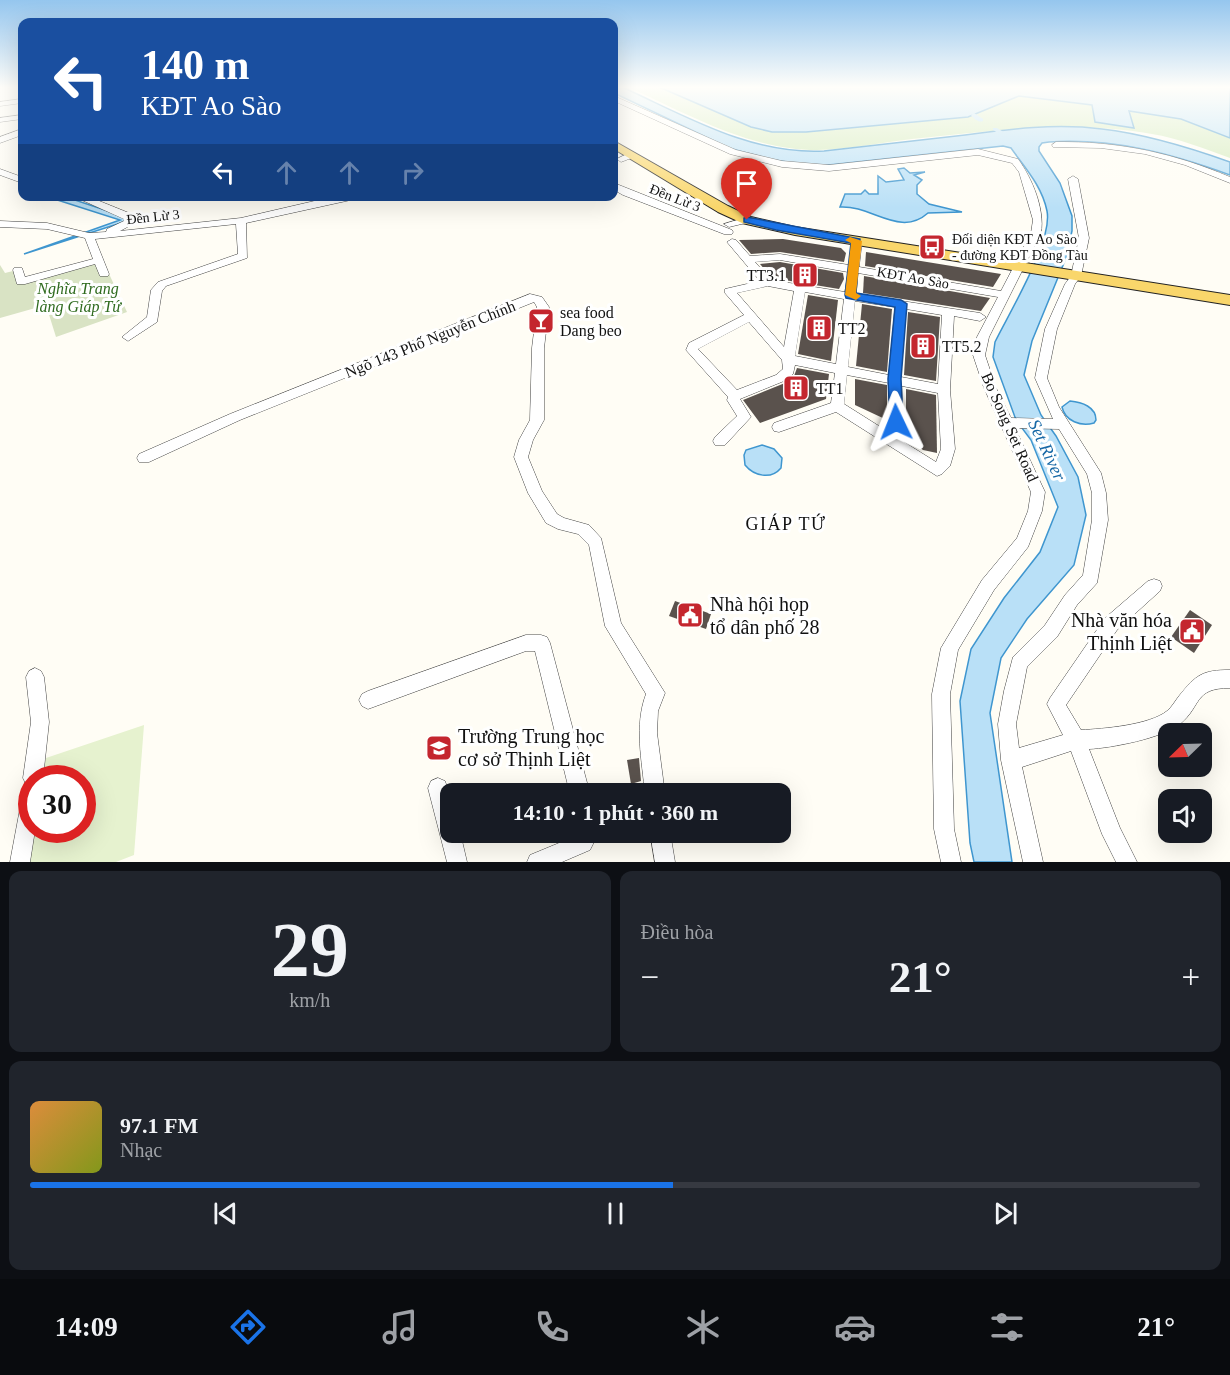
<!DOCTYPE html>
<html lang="vi">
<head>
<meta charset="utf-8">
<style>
	body { margin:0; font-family:Georgia,serif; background:#20242c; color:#f1f3f6; height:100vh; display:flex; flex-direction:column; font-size:22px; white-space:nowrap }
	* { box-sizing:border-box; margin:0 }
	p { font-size:20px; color:#9ea1a6 }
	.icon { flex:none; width:33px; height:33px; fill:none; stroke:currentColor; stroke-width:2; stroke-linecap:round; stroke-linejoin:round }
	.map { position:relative; height:862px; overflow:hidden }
	.sheet { display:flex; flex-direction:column; gap:9px; padding:9px; background:#0d0f14; flex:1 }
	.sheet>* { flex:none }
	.hud { position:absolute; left:18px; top:18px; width:600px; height:183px; border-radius:12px; box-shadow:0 6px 24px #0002; background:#1a4fa0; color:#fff; overflow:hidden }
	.needle { width:39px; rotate:247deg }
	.buttons { position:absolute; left:1158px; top:723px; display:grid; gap:12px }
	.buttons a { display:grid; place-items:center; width:54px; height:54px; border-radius:12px; background:#171b24; box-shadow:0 6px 24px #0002; font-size:30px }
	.speed { position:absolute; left:18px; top:765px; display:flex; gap:12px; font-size:30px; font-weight:700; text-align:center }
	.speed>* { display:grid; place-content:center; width:78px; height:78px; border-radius:50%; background:#171b24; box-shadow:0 6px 24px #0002; line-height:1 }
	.speed .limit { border:9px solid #d22; background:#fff; color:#111 }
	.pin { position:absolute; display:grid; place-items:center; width:51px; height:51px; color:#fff; margin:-62px -26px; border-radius:50% 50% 50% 0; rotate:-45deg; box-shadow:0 0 6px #0007 }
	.pin .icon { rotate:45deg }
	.me { position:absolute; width:66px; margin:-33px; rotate:358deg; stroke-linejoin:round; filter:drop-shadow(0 0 4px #0008) }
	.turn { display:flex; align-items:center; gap:21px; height:126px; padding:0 24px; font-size:27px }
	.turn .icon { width:78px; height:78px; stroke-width:2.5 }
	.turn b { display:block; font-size:42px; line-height:51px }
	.lanes { display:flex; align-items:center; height:57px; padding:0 24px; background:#0003; justify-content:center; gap:30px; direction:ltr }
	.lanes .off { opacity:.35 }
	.big { font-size:45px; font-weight:700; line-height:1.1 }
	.sheet .widget { flex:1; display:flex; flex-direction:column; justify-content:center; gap:9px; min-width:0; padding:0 21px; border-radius:12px; background:#20242c }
	.sheet .dial { align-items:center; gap:0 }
	.dial b { font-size:78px; line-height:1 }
	.song { display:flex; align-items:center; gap:18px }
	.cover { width:72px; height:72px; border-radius:9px; background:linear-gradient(135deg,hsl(30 70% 55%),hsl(70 70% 35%)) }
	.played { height:6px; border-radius:3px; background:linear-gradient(90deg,#1a73e8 55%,#363941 55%) }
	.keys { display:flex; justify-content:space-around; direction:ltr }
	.heat { display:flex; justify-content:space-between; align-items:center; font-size:33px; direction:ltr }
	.sheet .tiles { flex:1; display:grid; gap:9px; grid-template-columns:1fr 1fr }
	.widget:last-child { grid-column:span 2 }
	.trip { position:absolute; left:440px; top:783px; width:351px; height:60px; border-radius:12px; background:#171b24; box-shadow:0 6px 24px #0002; font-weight:700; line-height:60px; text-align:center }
	.menu { display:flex; height:96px; justify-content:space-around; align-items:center; background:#090b0e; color:#9ea1a6 }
	.menu .icon { width:42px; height:42px }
	.menu .current { color:#1a73e8 }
	.menu b { font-size:27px; color:#f1f3f6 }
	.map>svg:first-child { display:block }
	.green { fill:#d5ebbd }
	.cemetery { fill:#d9e3c4 }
	.pitch { fill:#e6f2cf }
	.water { fill:#b9e0f7; stroke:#3f96cf; stroke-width:1.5 }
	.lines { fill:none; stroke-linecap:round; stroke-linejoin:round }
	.canal { fill:#b9e0f7; fill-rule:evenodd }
	.building { fill:#5a524d }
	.minor-casing { stroke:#444; stroke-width:1 }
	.major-casing { stroke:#222; stroke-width:2 }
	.minor { fill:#fff; fill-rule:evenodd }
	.major { fill:#f9d66b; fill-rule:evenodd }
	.route { fill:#1a73e8; stroke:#114b97; stroke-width:1.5 }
	.slow { fill:#f59e0b }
	.labels { text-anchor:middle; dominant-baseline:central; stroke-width:6; stroke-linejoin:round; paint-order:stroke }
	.far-street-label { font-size:14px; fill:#111; stroke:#fff }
	.far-poi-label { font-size:14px; fill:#111; stroke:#fff; text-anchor:start }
	.poi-label { font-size:16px; fill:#111; stroke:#fff; text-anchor:start }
	.park-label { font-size:16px; font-style:italic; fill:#2f6b1f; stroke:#fff }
	.street-label { font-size:16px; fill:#111; stroke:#fff }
	.water-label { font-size:18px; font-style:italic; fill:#1768a6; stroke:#fff }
	.neighbourhood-label { font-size:18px; letter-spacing:1.5px; fill:#111; stroke:#fff }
	.near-poi-label { font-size:20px; fill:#111; stroke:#fff; text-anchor:start }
</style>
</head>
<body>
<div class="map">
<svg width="1230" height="862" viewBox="0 0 1230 862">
	<rect width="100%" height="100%" fill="#fffdf5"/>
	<path class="green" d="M628 87H1230V158C1205 149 1178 138 1152 134 1072 120 992 131 912 139 880 143 848 149 817 150 749 150 688 114 628 87Z"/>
	<path class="cemetery" d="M102 259 127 312 56 337 46 305 0 318V265L5 273 17 270 20 282Z"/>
	<path class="pitch" d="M144 725 134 855 116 862H29L34 830H82V778H42L46 758Z"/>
	<g class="water">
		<path d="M614 87H622C686 116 751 155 824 151 871 146 918 140 965 135 1010 129 1056 123 1102 129 1146 134 1188 147 1230 162V175C1170 153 1113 138 1049 142L1042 143 1039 147V151L1060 183 1072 216V231L1066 258 1032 341 1024 375 1041 415 1056 436 1078 477 1086 515 1074 565 1027 619 1001 658 990 713 1012 862H974L970 843 960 701 971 649 1004 598 1040 552 1058 507 1031 440 1016 420 993 357 995 342C1009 313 1053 241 1047 211 1042 186 1025 168 1011 148L1003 146 819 166 793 163 769 159 729 148 614 93Z"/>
		<path d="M659 87H1230V138L1181 119 1129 111 1134 128 1095 122 1092 105 1019 96 968 117 806 132H772L751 127Z"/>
		<path d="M904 168 910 173 925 172 914 175 922 180 917 185V194L929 204 962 212 928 213C900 238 872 205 840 207L845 194H861L865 190 869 194H878V176L886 182 904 180 898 169Z"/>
		<path d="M48 197H66L126 217 127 221 24 254 120 220Z"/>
		<path d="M1070 401C1082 402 1096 407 1096 420L1094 423C1081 427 1065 421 1062 407Z"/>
		<path d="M762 445 774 449 782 458 781 468C771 480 754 476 745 465L744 455 746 450Z"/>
	</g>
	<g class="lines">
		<g class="canal">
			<path d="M974 113 983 119V121C979 123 974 119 971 115Z"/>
			<path d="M993 128H997L1013 138 1008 139 993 130Z"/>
		</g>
	</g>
	<g class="building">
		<path d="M783 239 841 248 846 253 844 262 780 252 751 254 739 240Z"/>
		<path d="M866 252 927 262 1001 274 993 287 865 266Z"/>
		<path d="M780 262 843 273 844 279 839 289 772 278 760 264Z"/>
		<path d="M864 276 990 298 981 311 863 293Z"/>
		<path d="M808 295 838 300 831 361 798 354Z"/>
		<path d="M862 304 892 309 887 372 856 366Z"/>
		<path d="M908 312 940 317 936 381 904 375Z"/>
		<path d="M797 368 829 374 826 399 760 423 743 400 785 383 794 376Z"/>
		<path d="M855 379 887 385V420L855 405Z"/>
		<path d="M906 389 936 395 937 453 923 450 906 436Z"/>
		<path d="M675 601 711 614 706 629 669 616Z"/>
		<path d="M1190 610 1212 625 1194 653 1171 637Z"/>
		<path d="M639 758 641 781 631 784 627 760Z"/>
	</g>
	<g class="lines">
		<defs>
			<g id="minor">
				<path d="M614 96 736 150 782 161 829 165 978 149 1018 159C1032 178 1045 209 1041 233L989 337 985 355 996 388 1011 418 1053 419 1035 378 1045 329 1065 284 1071 276 1079 238 1068 179 1073 176 1078 179 1089 238 1081 276 1075 284 1057 329 1047 378 1059 407 1101 473 1106 493 1108 520 1097 583 1077 605 1057 637 1027 667 1016 724 1019 748 1063 735 1047 704 1050 698 1105 618 1148 581 1154 579 1160 581 1162 586 1160 591 1117 630 1066 705 1081 730C1103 729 1150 725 1167 711 1172 707 1175 701 1179 696 1196 675 1202 670 1230 670V688C1193 688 1202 706 1180 724 1163 738 1111 748 1089 749L1120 828 1137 862H1116L1102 834 1071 751 1022 767 1043 862H1023L1001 760 998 724 1004 691 1013 657 1045 625 1065 595 1083 575 1092 520V493L1087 474 1059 429 1015 428 1045 492 1042 511 1028 547 994 590 958 650 950 694 954 829 961 862H941L934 829 932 694 941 648 982 580 1017 538 1028 511 1031 492 984 388 973 355 977 337 998 297 858 273 856 294 980 313 986 317 980 321 954 316 950 390 955 449 950 466 942 474 937 476 836 412 779 432 774 431 772 427 774 423 831 403 835 373 795 365 793 374 784 381 740 399 751 417 725 445H715L713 441 715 437 737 416 727 400 728 397 686 350 689 343 744 315 725 293V289L760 281 727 242 732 239 736 240 750 256 780 254 849 265 852 241 857 238 862 241 859 267 1001 291 1031 233 1033 220 1019 172 1012 163 978 155 829 171 782 167 730 154 614 101ZM780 260 848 272 845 292 771 280 755 262ZM768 286 794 291 784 347 737 293ZM805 292 844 299 836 364 795 356ZM855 301 895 307 889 375 848 367ZM906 309 942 315 938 384 901 377ZM749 322 782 360 783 369 776 375 737 390 698 349ZM847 375 889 383 890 433 844 404ZM902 386 938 393 941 449 936 462 904 442Z"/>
				<path d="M22 99V103L0 106V102Z"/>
				<path d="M22 115V119L0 122V118Z"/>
				<path d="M22 129V135L0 143V137Z"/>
				<path d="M1056 142C1117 141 1174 153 1230 177V183L1185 165 1145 154 1101 148 1053 147 1052 145Z"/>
				<path d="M631 152 635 155 634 157 621 162 617 159Z"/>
				<path d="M0 169 22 177V183L0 175Z"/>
				<path d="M614 183 732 230 733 232 732 234H724L623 195 614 190Z"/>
				<path d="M73 196H87L134 215 135 223 120 231 241 218 336 196H369L246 223 247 258 166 286 162 291 157 322 128 341 122 337 147 317 151 290 158 282 238 254 236 224 95 239 109 274 108 276H100L95 264 25 284H17L13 270 14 268H22L25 277 93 259 85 238 47 229 0 227V221L47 223 89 233 106 232 107 229 126 220Z"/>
				<path d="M747 217 750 218V222L729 227 724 224Z"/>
				<path d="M530 294 542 297 549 307 544 348V420L533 440 528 457 542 491 557 514 564 518 589 525 601 538 621 623 665 693 658 711 657 733 665 794H645C642 760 634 726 646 694L605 626 589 545 578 534 558 529 546 523 528 493 514 457 519 440 530 420 532 348 537 307 534 302 240 420 149 462H139L137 458 139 454 230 414Z"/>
				<path d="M526 635H541L547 637 550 643 590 794H570L535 651H526L368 709 362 706 359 700 362 694 368 691Z"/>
				<path d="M35 668 41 671 44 677 49 722 43 778H32V830H35L30 862H10L25 782 23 778 31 722 26 677 29 671Z"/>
				<path d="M438 778 445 781 450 796V832H460L467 862H447L428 788 431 781Z"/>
				<path d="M578 832H599L590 850 562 862H527L530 855 576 836Z"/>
				<path d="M650 832H670L675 862H655Z"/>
			</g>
			<path id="major" d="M614 141 728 206 751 217 795 227 1230 295V305L795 235 742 223 718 212 614 149Z"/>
		</defs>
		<use href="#minor" class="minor-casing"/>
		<use href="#major" class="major-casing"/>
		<use href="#minor" class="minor"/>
		<use href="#major" class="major"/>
	</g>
	<linearGradient id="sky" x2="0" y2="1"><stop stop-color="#95c6ee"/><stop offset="0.42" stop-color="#fffefa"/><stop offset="1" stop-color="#fffefa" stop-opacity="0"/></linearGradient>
	<rect width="1230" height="208" fill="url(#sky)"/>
	<path class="route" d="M747 217 860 239 856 293 901 300 907 304 901 379 903 422 901 425 896 427 890 422 888 379 895 307 846 298 845 295 851 243 776 230 744 222V218Z"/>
	<path class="slow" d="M850 237 862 241 856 293 861 296 856 300 845 295 851 243 845 240Z"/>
	<defs>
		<symbol id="bus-square" viewBox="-11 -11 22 22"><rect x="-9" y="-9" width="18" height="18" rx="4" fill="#c4262e" stroke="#fff"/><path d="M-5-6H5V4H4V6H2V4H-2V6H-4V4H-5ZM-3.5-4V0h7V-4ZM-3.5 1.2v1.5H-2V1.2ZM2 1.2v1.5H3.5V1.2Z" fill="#fff"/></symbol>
		<symbol id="building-square" viewBox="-11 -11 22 22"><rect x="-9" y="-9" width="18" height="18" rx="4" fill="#c4262e" stroke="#fff"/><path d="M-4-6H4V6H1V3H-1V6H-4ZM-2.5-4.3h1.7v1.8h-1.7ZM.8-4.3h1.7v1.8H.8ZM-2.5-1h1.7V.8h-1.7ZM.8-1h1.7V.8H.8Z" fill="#fff"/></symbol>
		<symbol id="bar-square" viewBox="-11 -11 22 22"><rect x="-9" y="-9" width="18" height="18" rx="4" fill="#c4262e" stroke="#fff"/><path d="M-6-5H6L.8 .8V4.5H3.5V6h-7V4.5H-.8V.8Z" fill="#fff"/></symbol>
		<symbol id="civic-square" viewBox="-11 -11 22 22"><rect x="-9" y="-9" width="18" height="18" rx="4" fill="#c4262e" stroke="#fff"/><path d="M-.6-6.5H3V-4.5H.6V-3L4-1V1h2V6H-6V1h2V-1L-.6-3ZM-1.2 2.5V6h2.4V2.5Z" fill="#fff"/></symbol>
		<symbol id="school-square" viewBox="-11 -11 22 22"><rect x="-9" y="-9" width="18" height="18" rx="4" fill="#c4262e" stroke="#fff"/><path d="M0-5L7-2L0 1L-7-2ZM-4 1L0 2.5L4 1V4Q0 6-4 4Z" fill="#fff"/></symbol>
	</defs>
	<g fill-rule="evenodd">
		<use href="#bus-square" x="917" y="232" width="30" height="30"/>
		<use href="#building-square" x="790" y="260" width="30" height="30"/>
		<use href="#bar-square" x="526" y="306" width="30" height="30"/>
		<use href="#building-square" x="804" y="313" width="30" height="30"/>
		<use href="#building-square" x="908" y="331" width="30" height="30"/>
		<use href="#building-square" x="781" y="373" width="30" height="30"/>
		<use href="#civic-square" x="675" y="600" width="30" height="30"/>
		<use href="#civic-square" x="1177" y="616" width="30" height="30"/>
		<use href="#school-square" x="424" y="733" width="30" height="30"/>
	</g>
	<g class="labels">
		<g class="far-street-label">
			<text transform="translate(675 198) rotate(21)">Đền Lừ 3</text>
			<text transform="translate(153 217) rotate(-6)">Đền Lừ 3</text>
			<text transform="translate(913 278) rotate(10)">KĐT Ao Sào</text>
		</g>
		<g class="far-poi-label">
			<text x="952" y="239">Đối diện KĐT Ao Sào<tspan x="952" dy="16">- đường KĐT Đồng Tàu</tspan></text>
		</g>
		<g class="poi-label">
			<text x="786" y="275" text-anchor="end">TT3.1</text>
			<text x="560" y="312">sea food<tspan x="560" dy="18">Dang beo</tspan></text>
			<text x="838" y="328">TT2</text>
			<text x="942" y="346">TT5.2</text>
			<text x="816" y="388">TT1</text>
		</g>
		<g class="park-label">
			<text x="78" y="288">Nghĩa Trang<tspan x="78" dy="18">làng Giáp Tứ</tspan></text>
		</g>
		<g class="street-label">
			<text transform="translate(430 339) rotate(-22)">Ngõ 143 Phố Nguyễn Chính</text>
			<text transform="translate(1010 427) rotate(66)">Bo Song Set Road</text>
		</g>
		<g class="water-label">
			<text transform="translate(1047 450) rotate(65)">Set River</text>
		</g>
		<g class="neighbourhood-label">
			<text x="786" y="524">GIÁP TỨ</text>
		</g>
		<g class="near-poi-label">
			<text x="710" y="604">Nhà hội họp<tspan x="710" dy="23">tổ dân phố 28</tspan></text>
			<text x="1172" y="620" text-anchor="end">Nhà văn hóa<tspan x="1172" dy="23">Thịnh Liệt</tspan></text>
			<text x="458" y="736">Trường Trung học<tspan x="458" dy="23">cơ sở Thịnh Liệt</tspan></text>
		</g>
	</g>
</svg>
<div class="buttons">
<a><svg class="needle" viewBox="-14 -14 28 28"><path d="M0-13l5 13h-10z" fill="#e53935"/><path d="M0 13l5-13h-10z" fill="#9ea1a6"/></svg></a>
<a><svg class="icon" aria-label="sound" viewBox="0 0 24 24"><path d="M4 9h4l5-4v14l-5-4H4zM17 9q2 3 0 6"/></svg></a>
</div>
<div class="speed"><div class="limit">30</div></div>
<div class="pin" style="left:747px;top:220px;background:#d93025"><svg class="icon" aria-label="arrive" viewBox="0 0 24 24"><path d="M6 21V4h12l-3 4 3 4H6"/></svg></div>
<svg class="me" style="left:896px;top:422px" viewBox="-20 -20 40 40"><path d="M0-17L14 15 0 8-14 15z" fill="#1a73e8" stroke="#fff" stroke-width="4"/></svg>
<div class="trip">14:10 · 1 phút · 360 m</div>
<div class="hud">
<div class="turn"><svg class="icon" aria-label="left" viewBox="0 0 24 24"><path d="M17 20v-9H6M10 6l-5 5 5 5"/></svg><div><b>140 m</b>KĐT Ao Sào</div></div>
<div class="lanes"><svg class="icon" aria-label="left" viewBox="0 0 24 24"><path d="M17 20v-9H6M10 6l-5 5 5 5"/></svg><svg class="icon off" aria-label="ahead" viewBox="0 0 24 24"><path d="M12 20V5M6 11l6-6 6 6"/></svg><svg class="icon off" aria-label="ahead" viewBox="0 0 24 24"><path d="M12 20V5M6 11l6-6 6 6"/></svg><svg class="icon off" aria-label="right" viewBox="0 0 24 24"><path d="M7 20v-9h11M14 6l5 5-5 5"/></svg></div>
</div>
</div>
<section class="sheet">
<div class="tiles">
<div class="widget dial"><b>29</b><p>km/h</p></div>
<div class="widget"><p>Điều hòa</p>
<div class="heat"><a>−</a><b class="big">21°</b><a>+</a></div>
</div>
<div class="widget">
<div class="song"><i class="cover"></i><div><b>97.1 FM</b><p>Nhạc</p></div></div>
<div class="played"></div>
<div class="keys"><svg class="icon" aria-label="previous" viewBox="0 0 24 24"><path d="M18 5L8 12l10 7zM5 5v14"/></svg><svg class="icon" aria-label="pause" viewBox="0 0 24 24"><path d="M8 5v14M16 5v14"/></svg><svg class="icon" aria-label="next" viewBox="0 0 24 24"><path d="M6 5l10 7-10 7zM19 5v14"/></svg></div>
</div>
</div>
</section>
<nav class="menu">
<b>14:09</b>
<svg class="icon current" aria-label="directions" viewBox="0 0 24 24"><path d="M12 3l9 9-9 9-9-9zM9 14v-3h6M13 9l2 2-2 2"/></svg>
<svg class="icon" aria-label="music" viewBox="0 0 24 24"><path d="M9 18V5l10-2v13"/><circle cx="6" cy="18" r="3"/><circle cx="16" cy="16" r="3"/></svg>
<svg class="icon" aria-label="phone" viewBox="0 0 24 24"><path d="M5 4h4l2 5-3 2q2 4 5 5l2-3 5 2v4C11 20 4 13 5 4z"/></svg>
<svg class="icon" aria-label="climate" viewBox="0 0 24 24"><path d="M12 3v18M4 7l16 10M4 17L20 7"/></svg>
<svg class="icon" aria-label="car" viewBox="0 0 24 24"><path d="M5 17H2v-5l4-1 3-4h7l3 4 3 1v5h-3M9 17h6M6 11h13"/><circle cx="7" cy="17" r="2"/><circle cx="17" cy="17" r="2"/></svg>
<svg class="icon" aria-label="filters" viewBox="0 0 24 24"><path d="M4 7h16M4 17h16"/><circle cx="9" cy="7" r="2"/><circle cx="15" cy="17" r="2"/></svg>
<b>21°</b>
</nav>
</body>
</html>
